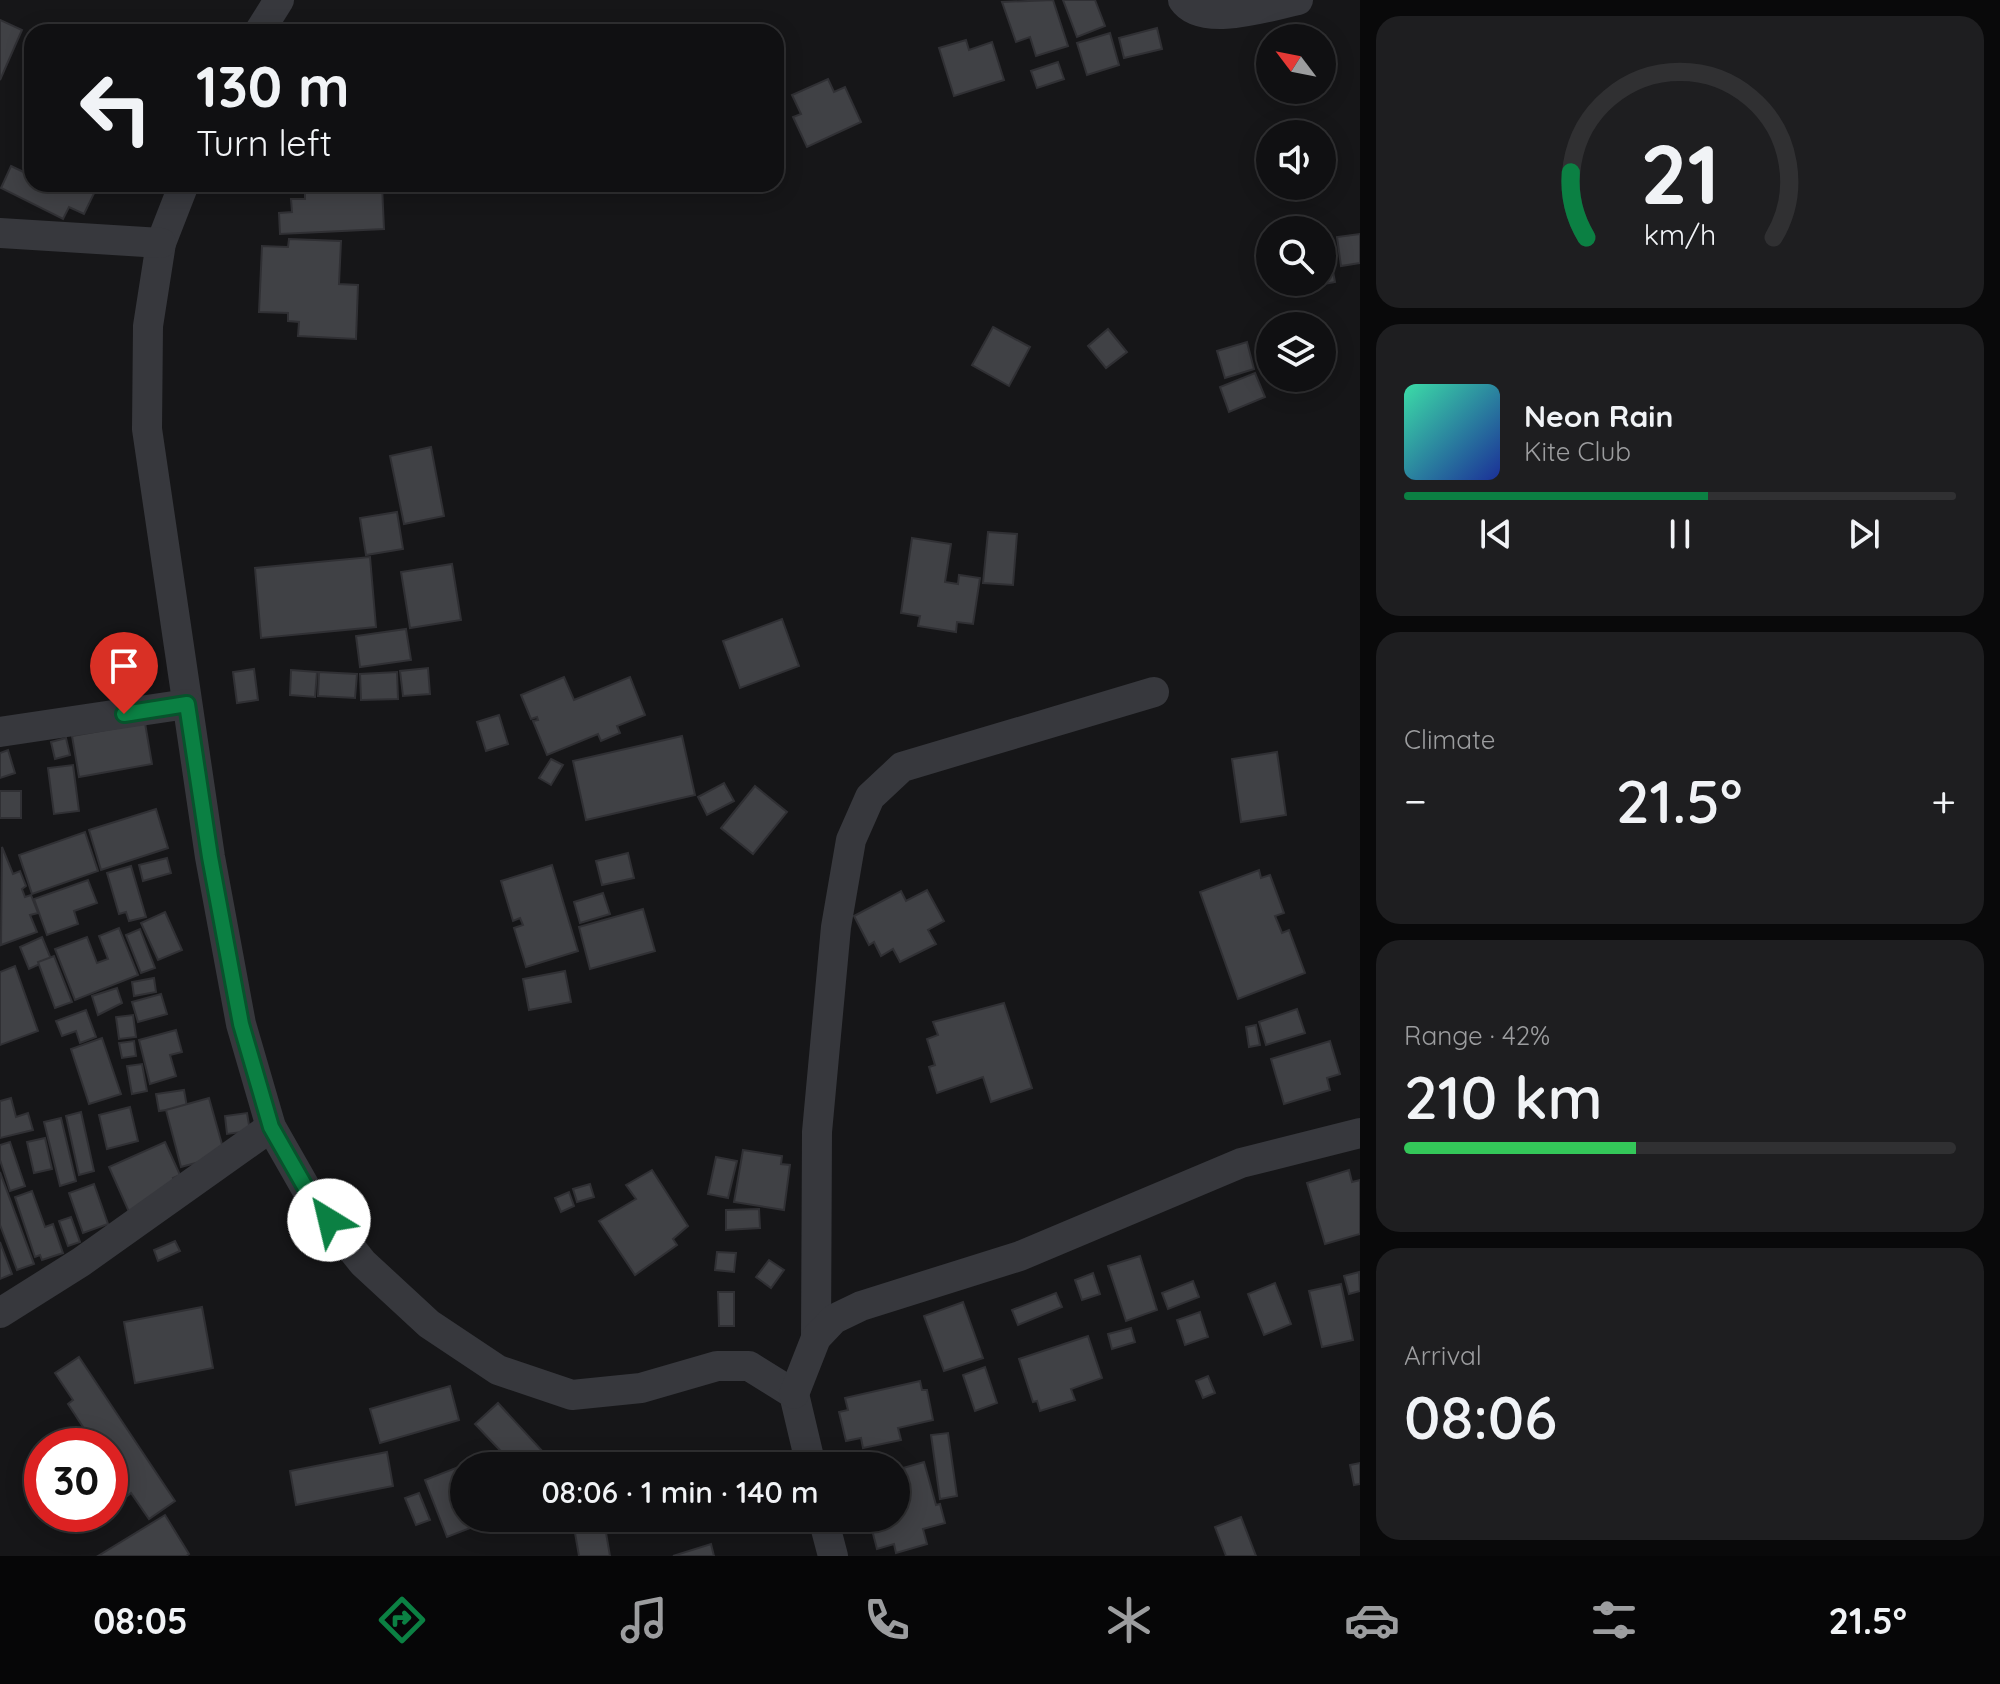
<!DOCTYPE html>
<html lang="en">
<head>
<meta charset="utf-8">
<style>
	body { margin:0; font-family:Quicksand,sans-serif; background:#1e1e20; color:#f1f3f6; height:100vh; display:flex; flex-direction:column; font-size:30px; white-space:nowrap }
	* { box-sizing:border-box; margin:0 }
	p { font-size:26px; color:#9c9d9f }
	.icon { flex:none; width:44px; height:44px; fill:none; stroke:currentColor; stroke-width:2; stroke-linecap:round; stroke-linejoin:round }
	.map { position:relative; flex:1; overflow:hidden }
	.side { display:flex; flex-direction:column; gap:16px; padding:16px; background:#09090a; width:640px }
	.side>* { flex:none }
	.top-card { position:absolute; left:24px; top:24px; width:760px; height:168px; border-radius:24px; box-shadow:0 4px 20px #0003,0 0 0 2px #303032; background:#101012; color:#f1f3f6; overflow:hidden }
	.needle { width:52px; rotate:302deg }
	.buttons { position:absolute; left:1256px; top:24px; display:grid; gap:16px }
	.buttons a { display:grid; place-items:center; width:80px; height:80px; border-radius:50%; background:#101012; box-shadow:0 4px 20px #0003,0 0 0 2px #303032; font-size:40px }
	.speed { position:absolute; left:24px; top:1428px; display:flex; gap:16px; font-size:40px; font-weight:700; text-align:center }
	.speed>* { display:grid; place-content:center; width:104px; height:104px; border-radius:50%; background:#101012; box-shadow:0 4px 20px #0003,0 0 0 2px #303032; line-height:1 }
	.speed .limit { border:12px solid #d22; background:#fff; color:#111 }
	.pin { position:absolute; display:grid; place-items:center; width:68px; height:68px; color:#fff; margin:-82px -34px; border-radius:50% 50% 50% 0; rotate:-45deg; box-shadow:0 0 8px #0007 }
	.pin .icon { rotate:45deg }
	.me { position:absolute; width:88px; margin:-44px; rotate:324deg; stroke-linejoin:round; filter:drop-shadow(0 0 6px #0008) }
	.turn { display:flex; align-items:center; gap:28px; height:168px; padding:0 40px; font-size:36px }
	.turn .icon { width:104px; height:104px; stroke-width:2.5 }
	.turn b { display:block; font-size:56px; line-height:68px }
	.big { font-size:60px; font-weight:600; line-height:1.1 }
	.side .tile { flex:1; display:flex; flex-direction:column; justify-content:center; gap:12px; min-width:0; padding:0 28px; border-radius:24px; background:#1e1e20 }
	.side .dial { align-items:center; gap:0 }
	.dial svg { height:208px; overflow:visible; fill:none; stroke:#303032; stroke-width:7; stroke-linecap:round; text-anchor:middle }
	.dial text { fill:#f1f3f6; stroke:none }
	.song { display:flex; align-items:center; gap:24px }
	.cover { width:96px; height:96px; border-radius:12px; background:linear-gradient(135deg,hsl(160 70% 55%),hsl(230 70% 35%)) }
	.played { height:8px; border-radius:4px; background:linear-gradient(90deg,#0b8043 55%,#303032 55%) }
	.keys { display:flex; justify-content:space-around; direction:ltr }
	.heat { display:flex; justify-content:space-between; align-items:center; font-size:44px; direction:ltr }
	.charge { height:12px; border-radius:6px; background:linear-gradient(90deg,#34c759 42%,#303032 0) }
	.trip { position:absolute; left:450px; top:1452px; width:460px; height:80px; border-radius:40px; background:#101012; box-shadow:0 4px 20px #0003,0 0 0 2px #303032; font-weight:600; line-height:80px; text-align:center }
	.tab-bar { display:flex; height:128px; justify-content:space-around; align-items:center; background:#060607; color:#9c9d9f }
	.tab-bar .icon { width:56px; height:56px }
	.tab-bar .on { color:#0b8043 }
	.tab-bar b { font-size:36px; color:#f1f3f6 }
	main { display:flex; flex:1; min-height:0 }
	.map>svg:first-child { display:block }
	.building { fill:#404145; stroke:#303034; stroke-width:2 }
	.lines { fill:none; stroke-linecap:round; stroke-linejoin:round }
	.minor { stroke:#37383d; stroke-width:30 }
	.route-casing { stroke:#07532c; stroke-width:20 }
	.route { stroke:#0b8043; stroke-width:14 }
</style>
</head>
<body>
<main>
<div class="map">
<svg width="1360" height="1556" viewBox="0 0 1360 1556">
	<rect width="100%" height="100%" fill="#161618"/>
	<g class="building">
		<path d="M1053 0 1068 46 1036 56 1030 37 1016 42 1002 2Z"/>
		<path d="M1063 0H1095L1105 26 1077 37Z"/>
		<path d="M0 20 22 30 0 80Z"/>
		<path d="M1157 28 1162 49 1124 58 1119 38Z"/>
		<path d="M1110 33 1119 65 1087 75 1077 43Z"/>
		<path d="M966 40 969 50 992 42 1004 80 954 96 939 48Z"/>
		<path d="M1058 62 1064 79 1037 88 1031 71Z"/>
		<path d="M828 79 834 92 845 87 861 122 807 147 793 117 801 114 792 95Z"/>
		<path d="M11 166 32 176V184L98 185 84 214 69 207 63 219 1 188Z"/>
		<path d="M313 184 382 185 384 229 280 234 279 213 292 212 291 199H305V189L314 188Z"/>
		<path d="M1360 234V263L1341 266 1337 237Z"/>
		<path d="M289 239 341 241 339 284 358 285 356 339 298 336 299 322 288 321V313L259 312 262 246 288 247Z"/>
		<path d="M1328 245 1335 282 1313 286V282H1322V246Z"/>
		<path d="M993 327 1030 347 1009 386 972 365Z"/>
		<path d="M1108 329 1127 352 1106 368 1088 346Z"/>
		<path d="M1247 342 1254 369 1225 378 1217 351Z"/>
		<path d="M1255 373 1265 397 1229 412 1220 387Z"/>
		<path d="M431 447 444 516 404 524 390 456Z"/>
		<path d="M397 512 403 549 366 555 360 518Z"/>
		<path d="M988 532 1017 534 1013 585 983 583Z"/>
		<path d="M912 538 951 544 945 582 958 584 959 575 980 578 973 624 957 622 956 632 918 626 920 616 901 613Z"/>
		<path d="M370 557 376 627 261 638 255 568Z"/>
		<path d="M452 564 461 620 410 628 401 572Z"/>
		<path d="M782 619 799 666 740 688 723 641Z"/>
		<path d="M406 629 411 660 360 667 356 636Z"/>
		<path d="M428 668 430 694 403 696 400 671Z"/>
		<path d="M254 669 258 700 237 703 233 672Z"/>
		<path d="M291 670 317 672 315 697 290 695Z"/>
		<path d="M319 672 357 674 355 698 318 696Z"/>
		<path d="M397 672 398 699 361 700 360 674Z"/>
		<path d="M564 677 574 700 630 677 645 715 617 726 620 733 601 741 598 734 547 755 533 721 538 720 537 717 531 719 521 695Z"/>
		<path d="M499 715 508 744 486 751 477 722Z"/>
		<path d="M145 723 152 764 79 777 72 736Z"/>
		<path d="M682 736 695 795 586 820 573 761Z"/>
		<path d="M66 738 70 755 55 759 51 742Z"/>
		<path d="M8 750 15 773 0 778V753Z"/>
		<path d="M1277 752 1286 815 1241 822 1232 759Z"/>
		<path d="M551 759 563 765 551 785 539 778Z"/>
		<path d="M73 765 79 811 54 814 48 768Z"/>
		<path d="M724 783 734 801 707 815 698 797Z"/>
		<path d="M755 786 787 812 753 854 721 828Z"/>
		<rect x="0" y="791" width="21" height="27"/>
		<path d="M156 809 168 848 101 870 89 830Z"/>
		<path d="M85 832 98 871 32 894 19 855Z"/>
		<path d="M2 847 13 874 20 871 26 886 22 889 25 897 31 895 38 913 30 915 37 932 1 945Z"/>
		<path d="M628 853 634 878 602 885 596 861Z"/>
		<path d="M167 858 171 873 143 881 139 865Z"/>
		<path d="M552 865 578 951 526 967 514 928 523 925 520 918 513 921 501 881Z"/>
		<path d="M131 866 146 917 129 921 126 912 119 914 107 873Z"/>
		<path d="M1259 870 1261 878 1270 875 1284 913 1275 916 1282 933 1289 930 1305 973 1238 999 1200 892Z"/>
		<path d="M88 880 97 903 74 911 78 924 47 935 34 899Z"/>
		<path d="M927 890 944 921 928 930 936 944 900 962 893 949 881 956 874 942 869 945 854 916 901 891 906 901Z"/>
		<path d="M603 893 610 914 580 923 574 902Z"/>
		<path d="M643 909 655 951 590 969 579 927Z"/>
		<path d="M165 912 182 950 158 960 141 923Z"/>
		<path d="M119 928 138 975 75 1000 55 949 87 937 97 963 108 959 99 936Z"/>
		<path d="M140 929 155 968 141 973 126 935Z"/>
		<path d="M42 937 51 959 29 969 20 947Z"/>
		<path d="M54 956 72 1002 55 1008 38 962Z"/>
		<path d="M15 966 38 1031 0 1045V972Z"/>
		<path d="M565 971 571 1002 529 1010 523 979Z"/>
		<path d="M154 978 156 992 134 996 132 982Z"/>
		<path d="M117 988 122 1003 98 1015 92 996Z"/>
		<path d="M161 994 167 1014 138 1022 132 1002Z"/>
		<path d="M1004 1003 1032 1088 991 1102 983 1077 937 1093 929 1067 935 1065 927 1039 938 1035 933 1022Z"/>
		<path d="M1297 1009 1305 1033 1266 1045 1259 1022Z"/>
		<path d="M86 1010 96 1037 80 1043 76 1031 62 1036 56 1021Z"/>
		<path d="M133 1015 136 1037 119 1039 116 1017Z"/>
		<path d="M1256 1025 1260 1045 1249 1047 1246 1027Z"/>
		<path d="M176 1030 182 1052 170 1055 176 1076 150 1084 139 1040Z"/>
		<path d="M102 1038 121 1094 89 1104 71 1049Z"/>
		<path d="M134 1041 136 1056 122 1058 119 1043Z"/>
		<path d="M1330 1041 1340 1074 1327 1078 1330 1090 1284 1104 1271 1059Z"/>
		<path d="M142 1064 147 1091 132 1094 127 1066Z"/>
		<path d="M184 1090 187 1107 159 1111 156 1094Z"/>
		<path d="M11 1098 16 1117 28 1113 33 1130 0 1138V1101Z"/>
		<path d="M209 1098 225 1155 181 1167 166 1110Z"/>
		<path d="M130 1107 138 1141 107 1149 99 1115Z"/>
		<path d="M81 1112 94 1171 79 1175 66 1116Z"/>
		<path d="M247 1113 250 1131 227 1134 225 1116Z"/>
		<path d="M61 1118 76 1181 60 1186 44 1122Z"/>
		<path d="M45 1138 52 1169 34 1173 27 1142Z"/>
		<path d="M10 1142 25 1186 10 1191 0 1160V1145Z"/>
		<path d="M165 1142 180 1175 173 1178 178 1189 129 1212 109 1167Z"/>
		<path d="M743 1150 782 1156 781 1164 790 1165 784 1210 734 1202Z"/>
		<path d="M716 1157 737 1161 728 1198 708 1194Z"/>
		<path d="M652 1170 688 1226 673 1239 677 1245 635 1275 599 1221 636 1199 626 1185Z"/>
		<path d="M1349 1170 1352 1182 1360 1180V1234L1325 1244 1307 1183Z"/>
		<path d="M0 1172 34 1264 17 1270 0 1225Z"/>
		<path d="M94 1184 108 1224 83 1233 69 1193Z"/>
		<path d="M590 1184 594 1197 577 1202 573 1189Z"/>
		<path d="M32 1191 45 1227 53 1224 63 1253 42 1260 40 1255 35 1257 15 1197Z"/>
		<path d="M569 1192 574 1206 561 1212 555 1198Z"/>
		<path d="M759 1209 760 1228 726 1230V1210Z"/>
		<path d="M71 1217 80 1242 68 1246 59 1221Z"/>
		<path d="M175 1241 180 1251 158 1261 154 1250Z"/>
		<path d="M0 1242 12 1274 0 1279Z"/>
		<path d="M717 1252 736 1253 734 1272 715 1270Z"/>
		<path d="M1140 1256 1157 1310 1126 1321 1108 1266Z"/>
		<path d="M769 1260 784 1270 771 1288 756 1277Z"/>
		<path d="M1359 1272 1360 1291 1349 1294 1344 1276Z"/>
		<path d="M1093 1273 1100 1294 1082 1300 1075 1280Z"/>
		<path d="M1193 1281 1199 1297 1168 1309 1162 1293Z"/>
		<path d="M1275 1283 1291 1324 1264 1335 1248 1294Z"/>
		<path d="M1341 1284 1353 1340 1322 1347 1309 1291Z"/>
		<path d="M718 1292H734V1326H719Z"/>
		<path d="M1056 1293 1062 1307 1018 1325 1012 1310Z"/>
		<path d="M963 1302 983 1358 944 1371 924 1316Z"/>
		<path d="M202 1307 213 1368 135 1383 124 1322Z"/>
		<path d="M1200 1312 1208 1337 1185 1345 1177 1320Z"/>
		<path d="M1131 1328 1135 1342 1112 1349 1108 1334Z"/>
		<path d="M1088 1336 1102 1378 1071 1389 1075 1400 1040 1411 1037 1401 1033 1402 1019 1359Z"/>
		<path d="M79 1357 175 1501 149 1519 131 1493 126 1497 110 1472V1446H85L80 1438 87 1433 68 1404 73 1400 55 1373Z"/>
		<path d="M985 1367 997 1403 975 1411 963 1375Z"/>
		<path d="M1208 1376 1215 1393 1203 1398 1196 1381Z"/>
		<path d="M920 1381 922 1390H927L933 1420 898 1428 901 1440 863 1448 861 1438 846 1441 839 1412 848 1410 845 1398Z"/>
		<path d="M450 1386 459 1420 380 1443 370 1409Z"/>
		<path d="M498 1403 556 1466H515L475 1424Z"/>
		<path d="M948 1433 957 1496 940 1499 931 1435Z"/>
		<path d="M387 1452 393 1486 296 1505 290 1471Z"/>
		<path d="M484 1457 487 1466H464V1518H496L447 1537 425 1480Z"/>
		<path d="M924 1462 936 1505 940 1504 945 1523 923 1529 927 1544 896 1553 894 1544 877 1549 871 1526 878 1524 876 1518H896V1470Z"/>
		<path d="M1360 1463V1484L1354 1485 1350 1465Z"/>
		<path d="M419 1493 430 1520 416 1525 405 1498Z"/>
		<path d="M165 1515 189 1554 186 1556H98Z"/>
		<path d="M1241 1517 1256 1556H1226L1215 1527Z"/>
		<path d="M605 1527 610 1556H579L575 1533Z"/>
		<path d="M711 1544 714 1556H673Z"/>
	</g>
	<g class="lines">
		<g class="minor">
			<path d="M1183 0C1202 28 1269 6 1298 0"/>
			<path d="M259 32 279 0"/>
			<path d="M184 184 161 243 148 326 147 429 210 857 241 1024 271 1127 312 1199 363 1263 429 1324 498 1370 572 1395 641 1388 717 1366H749L794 1394 811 1466"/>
			<path d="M0 233 161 243"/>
			<path d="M0 732 187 704"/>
			<path d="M0 1313 81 1262 271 1127"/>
			<path d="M816 1338 817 1132 836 927 851 840 870 797 902 767 1154 692"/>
			<path d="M794 1394 816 1338 834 1319 861 1306 1020 1256 1241 1163 1360 1133"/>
			<path d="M823 1518 833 1556"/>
		</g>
	</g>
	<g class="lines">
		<defs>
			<path id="route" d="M124 714 187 704 210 857 241 1024 271 1127 312 1199 329 1220"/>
		</defs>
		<use href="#route" class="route-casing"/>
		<use href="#route" class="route"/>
	</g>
</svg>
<div class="buttons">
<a><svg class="needle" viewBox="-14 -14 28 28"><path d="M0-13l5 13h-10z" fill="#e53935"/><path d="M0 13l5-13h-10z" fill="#9c9d9f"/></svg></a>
<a><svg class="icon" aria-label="sound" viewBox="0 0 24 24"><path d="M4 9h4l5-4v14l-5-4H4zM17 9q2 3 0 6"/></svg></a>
<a><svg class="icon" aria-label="search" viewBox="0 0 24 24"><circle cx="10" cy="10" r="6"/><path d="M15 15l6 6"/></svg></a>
<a><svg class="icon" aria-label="layers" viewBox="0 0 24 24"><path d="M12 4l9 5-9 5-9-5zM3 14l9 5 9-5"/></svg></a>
</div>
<div class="speed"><div class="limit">30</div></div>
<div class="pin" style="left:124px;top:714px;background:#d93025"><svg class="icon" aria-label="arrive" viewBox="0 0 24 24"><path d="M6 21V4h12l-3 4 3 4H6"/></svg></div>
<svg class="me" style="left:329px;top:1220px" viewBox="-20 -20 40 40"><circle r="19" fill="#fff"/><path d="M0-13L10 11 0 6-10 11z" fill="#0b8043"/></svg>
<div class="trip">08:06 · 1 min · 140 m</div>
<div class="top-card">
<div class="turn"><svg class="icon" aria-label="left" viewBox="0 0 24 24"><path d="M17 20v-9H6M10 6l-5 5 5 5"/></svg><div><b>130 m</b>Turn left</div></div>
</div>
</div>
<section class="side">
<div class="tile dial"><svg viewBox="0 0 100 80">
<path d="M14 69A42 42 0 1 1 86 69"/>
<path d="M14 69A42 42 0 0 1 8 44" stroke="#0b8043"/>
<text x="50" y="56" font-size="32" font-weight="700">21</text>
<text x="50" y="72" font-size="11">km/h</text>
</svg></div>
<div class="tile">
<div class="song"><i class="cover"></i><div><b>Neon Rain</b><p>Kite Club</p></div></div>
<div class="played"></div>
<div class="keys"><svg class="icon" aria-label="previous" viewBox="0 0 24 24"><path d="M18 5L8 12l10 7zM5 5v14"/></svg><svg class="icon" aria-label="pause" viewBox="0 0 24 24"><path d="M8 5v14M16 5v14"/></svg><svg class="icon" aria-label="next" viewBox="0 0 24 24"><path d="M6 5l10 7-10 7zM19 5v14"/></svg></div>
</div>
<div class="tile"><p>Climate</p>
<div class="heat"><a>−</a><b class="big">21.5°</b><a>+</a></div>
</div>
<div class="tile"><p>Range · 42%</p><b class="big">210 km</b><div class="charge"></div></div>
<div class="tile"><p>Arrival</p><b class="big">08:06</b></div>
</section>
</main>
<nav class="tab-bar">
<b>08:05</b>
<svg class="icon on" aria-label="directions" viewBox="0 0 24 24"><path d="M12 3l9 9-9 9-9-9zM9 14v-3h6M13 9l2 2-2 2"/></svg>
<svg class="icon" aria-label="music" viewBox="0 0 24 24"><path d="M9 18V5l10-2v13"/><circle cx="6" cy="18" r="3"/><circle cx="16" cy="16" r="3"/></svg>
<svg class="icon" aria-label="phone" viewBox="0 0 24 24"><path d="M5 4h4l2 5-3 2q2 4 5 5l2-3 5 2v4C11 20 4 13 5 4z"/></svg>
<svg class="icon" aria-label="climate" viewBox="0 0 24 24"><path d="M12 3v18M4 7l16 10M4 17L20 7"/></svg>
<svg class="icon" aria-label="car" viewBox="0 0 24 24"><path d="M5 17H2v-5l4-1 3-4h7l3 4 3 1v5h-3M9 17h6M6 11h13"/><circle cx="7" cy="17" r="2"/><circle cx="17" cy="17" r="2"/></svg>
<svg class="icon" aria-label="filters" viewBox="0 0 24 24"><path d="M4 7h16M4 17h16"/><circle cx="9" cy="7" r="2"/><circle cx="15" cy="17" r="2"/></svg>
<b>21.5°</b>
</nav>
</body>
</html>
